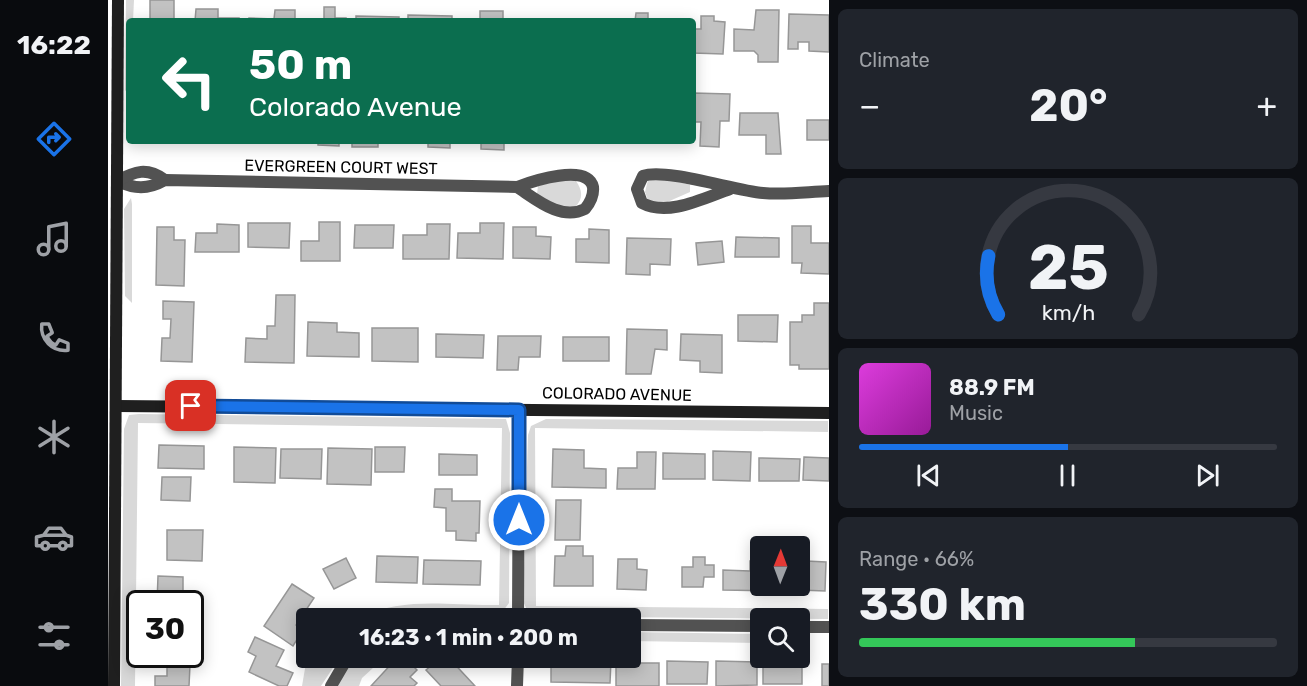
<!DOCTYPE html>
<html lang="en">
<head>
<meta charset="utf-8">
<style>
	body { margin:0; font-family:Rubik,sans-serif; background:#20242c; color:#f1f3f6; height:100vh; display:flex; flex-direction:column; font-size:22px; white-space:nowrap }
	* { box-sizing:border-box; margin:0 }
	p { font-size:20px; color:#9ea1a6 }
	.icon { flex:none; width:33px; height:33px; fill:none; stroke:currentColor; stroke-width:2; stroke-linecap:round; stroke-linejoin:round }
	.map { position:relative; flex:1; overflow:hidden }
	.drawer { display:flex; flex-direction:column; gap:9px; padding:9px; background:#0d0f14; width:478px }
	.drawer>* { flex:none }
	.hud { position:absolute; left:18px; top:18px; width:570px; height:126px; border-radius:6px; box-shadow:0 3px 15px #0003; background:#0b6e4f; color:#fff; overflow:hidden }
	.needle { width:39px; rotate:1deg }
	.fabs { position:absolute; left:642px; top:536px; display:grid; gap:12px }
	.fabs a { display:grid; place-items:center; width:60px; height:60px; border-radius:6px; background:#171b24; box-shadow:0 3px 15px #0003; font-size:30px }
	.speed { position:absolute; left:18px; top:590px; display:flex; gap:12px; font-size:30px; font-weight:700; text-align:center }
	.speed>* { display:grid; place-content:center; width:78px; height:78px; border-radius:50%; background:#171b24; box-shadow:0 3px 15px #0003; line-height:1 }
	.speed .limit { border:3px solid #111; border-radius:9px; background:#fff; color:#111 }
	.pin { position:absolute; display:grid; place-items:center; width:51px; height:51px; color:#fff; margin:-26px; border-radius:12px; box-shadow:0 3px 9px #0006 }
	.me { position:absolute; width:66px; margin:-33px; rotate:0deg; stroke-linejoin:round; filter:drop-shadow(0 0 4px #0008) }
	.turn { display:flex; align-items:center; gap:21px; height:126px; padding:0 24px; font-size:27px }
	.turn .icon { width:78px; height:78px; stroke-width:2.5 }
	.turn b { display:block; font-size:42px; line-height:51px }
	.big { font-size:45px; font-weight:700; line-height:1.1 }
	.drawer .card { flex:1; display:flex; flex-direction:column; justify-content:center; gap:9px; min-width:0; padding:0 21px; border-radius:9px; background:#20242c }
	.drawer .dial { align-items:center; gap:0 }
	.dial svg { height:156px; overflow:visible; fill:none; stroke:#363941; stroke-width:7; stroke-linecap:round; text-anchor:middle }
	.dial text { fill:#f1f3f6; stroke:none }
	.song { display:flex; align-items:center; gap:18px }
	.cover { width:72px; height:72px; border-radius:9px; background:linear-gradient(135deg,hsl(300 70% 55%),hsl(300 70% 35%)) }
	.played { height:6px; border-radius:3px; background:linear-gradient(90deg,#1a73e8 50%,#363941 50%) }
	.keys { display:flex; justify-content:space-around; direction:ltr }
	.heat { display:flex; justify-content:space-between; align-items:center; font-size:33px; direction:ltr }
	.charge { height:9px; border-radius:4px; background:linear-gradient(90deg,#34c759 66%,#363941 0) }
	.trip { position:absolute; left:188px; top:608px; width:345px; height:60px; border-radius:6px; background:#171b24; box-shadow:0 3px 15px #0003; font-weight:700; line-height:60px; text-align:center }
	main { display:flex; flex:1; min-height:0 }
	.tab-bar { display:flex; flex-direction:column; width:108px; justify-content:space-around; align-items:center; background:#090b0e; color:#9ea1a6 }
	.tab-bar .icon { width:42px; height:42px }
	.tab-bar .current { color:#1a73e8 }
	.tab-bar b { font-size:27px; color:#f1f3f6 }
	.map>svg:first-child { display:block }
	.green { fill:#d9d9d9 }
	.building { fill:#c2c2c2; stroke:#969696; stroke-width:1.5 }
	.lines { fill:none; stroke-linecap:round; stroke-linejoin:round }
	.street { stroke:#525252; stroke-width:12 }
	.secondary { stroke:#1f1f1f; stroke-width:12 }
	.route-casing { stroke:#114b97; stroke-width:15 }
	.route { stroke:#1a73e8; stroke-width:10 }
	.labels { text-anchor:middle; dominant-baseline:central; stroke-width:5; stroke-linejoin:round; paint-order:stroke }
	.street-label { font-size:16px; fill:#000; stroke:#fff }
</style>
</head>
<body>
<main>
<nav class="tab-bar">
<b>16:22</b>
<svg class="icon current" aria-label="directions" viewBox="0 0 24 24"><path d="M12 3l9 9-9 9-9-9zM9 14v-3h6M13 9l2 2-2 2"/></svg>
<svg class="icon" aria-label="music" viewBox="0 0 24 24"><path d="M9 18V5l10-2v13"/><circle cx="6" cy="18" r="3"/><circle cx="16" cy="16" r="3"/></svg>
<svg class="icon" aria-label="phone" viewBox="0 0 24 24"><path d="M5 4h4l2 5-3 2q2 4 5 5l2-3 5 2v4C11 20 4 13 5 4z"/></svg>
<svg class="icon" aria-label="climate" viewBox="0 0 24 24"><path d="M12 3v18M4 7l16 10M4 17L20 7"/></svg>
<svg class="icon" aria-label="car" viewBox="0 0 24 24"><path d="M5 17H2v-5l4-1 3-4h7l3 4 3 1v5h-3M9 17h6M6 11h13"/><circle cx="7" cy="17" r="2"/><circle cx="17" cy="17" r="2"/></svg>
<svg class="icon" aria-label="filters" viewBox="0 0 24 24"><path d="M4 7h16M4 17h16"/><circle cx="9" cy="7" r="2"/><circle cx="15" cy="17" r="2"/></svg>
</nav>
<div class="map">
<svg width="721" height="686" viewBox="0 0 721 686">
	<rect width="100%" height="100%" fill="#fff"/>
	<g class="green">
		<path d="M18 0H26L25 21H21V95L17 90Z"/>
		<path d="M553 176 582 185V192L557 203 540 200 537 192 540 180Z"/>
		<path d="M458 179 468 181C474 190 476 198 467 207L455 209 429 194 430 186Z"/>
		<path d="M23 198 24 204V303L17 296 16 209Z"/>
		<path d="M31 414 398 419 402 433 401 603 395 611 379 616 305 614 289 618H247C301 596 336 606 391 605L394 428 30 423 27 686H13L16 429 21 415Z"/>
		<path d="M438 419 720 421V432L427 428 428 606 720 609V619L499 617 433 615 419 610 415 601 420 435 423 426Z"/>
		<path d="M522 632 652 634V643L522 641Z"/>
		<path d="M199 657H232L213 686H194Z"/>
		<path d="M250 657H277L254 678 251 686H228L240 665Z"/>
	</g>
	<g class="building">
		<rect x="42" y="0" width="24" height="21"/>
		<path d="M216 7H227V18H238V21H193L216 19Z"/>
		<path d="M88 9H110V18H131V21H87Z"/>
		<path d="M167 10H187V21H141V18L166 19Z"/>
		<path d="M648 10H671L670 62H650V55L646 51H626V29L646 30Z"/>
		<rect x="372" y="11" width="23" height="10"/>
		<path d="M528 13H540V21H527Z"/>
		<path d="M681 14 721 15V52L701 51V42H690V49H680Z"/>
		<path d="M300 15 344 16V21H300Z"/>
		<path d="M248 16 291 17V21H248Z"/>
		<path d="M593 16H606V21L617 22 615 54 585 53V29H593Z"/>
		<path d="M585 93 622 94 621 121H612L611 147 592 146 593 122H585Z"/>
		<path d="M632 113H670L673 154H658V135H631Z"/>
		<rect x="699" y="120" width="22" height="20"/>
		<path d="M210 141H231V146L210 145Z"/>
		<rect x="244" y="141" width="26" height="6"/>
		<path d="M320 141H342V148L320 147Z"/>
		<path d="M373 141H396V150L373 149Z"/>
		<path d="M211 222H232V261H193V241H211Z"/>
		<path d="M140 223H182L181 248 140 247Z"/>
		<path d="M372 223H396L395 259 349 258 350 233H372Z"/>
		<path d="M109 224 131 225V252H87L88 233H109Z"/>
		<path d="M319 224H342L341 259H295V235H319Z"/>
		<path d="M247 225H286L285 248H246Z"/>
		<path d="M684 226H703V243H721V274L693 273 694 263H684Z"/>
		<path d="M49 227H66V240H77L76 286 48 285Z"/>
		<path d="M405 227H428V236L443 237 442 259 405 258Z"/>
		<path d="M481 229 501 230V263L468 262V239H481Z"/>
		<path d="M628 237 671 238V257H627Z"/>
		<path d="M519 238 563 239 562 265 542 264V275L518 274Z"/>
		<path d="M614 241 616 262 590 265 588 243Z"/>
		<path d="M168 295H187L186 363 137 362 138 338 159 339V326H167Z"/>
		<path d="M55 301 86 302 84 362 53 361 54 338H62L63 319H55Z"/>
		<path d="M706 303H721V369H691V365H682V322H694V315H706Z"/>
		<path d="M630 315H670L669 342 630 341Z"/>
		<path d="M200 322 229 323V332L251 333V357L199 356Z"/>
		<path d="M264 328H310V362L264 361Z"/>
		<path d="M519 329 559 330V350L547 349 543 374H518Z"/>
		<path d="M328 334 376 335 375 358 328 357Z"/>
		<path d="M573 334 614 335V373L592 372V361L572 360Z"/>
		<path d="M390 336H433L432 357H411L410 370H389Z"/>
		<rect x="455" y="337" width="46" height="24"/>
		<path d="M51 445 96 446V469L50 468Z"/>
		<path d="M126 447 168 448 167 483 126 482Z"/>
		<path d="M267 447H297L296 472H267Z"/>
		<path d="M220 448 264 449 263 485 219 484Z"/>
		<path d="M173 449H214L213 479 172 478Z"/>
		<path d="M445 449 476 450V468L498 469V488L444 487Z"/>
		<path d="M605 451 643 452 642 481 605 480Z"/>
		<path d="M529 452H548L547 489H509L510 468H529Z"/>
		<path d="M555 453 597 454V479H555Z"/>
		<path d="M331 454 369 455V475H331Z"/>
		<path d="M696 457 721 458V481L695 480Z"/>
		<path d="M651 458 692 459 691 481H651Z"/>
		<path d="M54 477H83L82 501 53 500Z"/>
		<path d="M327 489H344V501H372L371 533H368V541L348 540V531H338V508L326 507Z"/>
		<path d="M448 500H473L472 540H447Z"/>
		<path d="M59 530H95L94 561 59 560Z"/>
		<path d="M458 546H475V556H485V586H446L447 556H457Z"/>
		<path d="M269 556 310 557 309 583 268 582Z"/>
		<path d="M585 557H597V565H606V577H596L595 587H574V567H585Z"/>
		<path d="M238 558 248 578 226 589 215 569Z"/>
		<path d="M510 559H529V569L539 570 538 590 509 589Z"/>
		<path d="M316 560 373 561 372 585 315 584Z"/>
		<path d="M642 561 652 562V585H664V591L615 590V570L642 571Z"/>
		<path d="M698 561 718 562 717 591 667 589V585H692V570H697Z"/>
		<path d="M50 576 75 577V603H49Z"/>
		<path d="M184 584 206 598 188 625 195 630 185 646 156 626Z"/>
		<path d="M82 618H93V630L82 629Z"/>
		<path d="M147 637 176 650 168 666 185 673 179 686H171L141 672 148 656 140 652Z"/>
		<path d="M333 657H340L367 686H333L318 670Z"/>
		<path d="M298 659 309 670 302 677 309 683 306 686H263L287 660 292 665Z"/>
		<path d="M443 659 503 660 502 683 443 682Z"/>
		<path d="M559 661 600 662 599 684H559Z"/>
		<path d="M608 661 649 662V685L608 686Z"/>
		<rect x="508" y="663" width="43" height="23"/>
		<rect x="655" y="663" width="39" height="21"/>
		<rect x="714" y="664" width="7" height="22"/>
		<path d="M59 665H82L81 686H47V676H59Z"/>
	</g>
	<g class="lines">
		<g class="street">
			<path d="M9 181C27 189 39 190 57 180L409 187C429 200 453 221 477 209 482 203 486 196 485 187 479 163 425 181 409 187"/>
			<path d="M9 181C27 171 39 167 57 180"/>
			<path d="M622 189C596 198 560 217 534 203L529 189 535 176C557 168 625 190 655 193 677 195 698 192 721 191"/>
			<path d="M410 618 411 410"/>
			<path d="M522 625 652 626"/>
			<path d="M692 627H721"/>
			<path d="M223 686 240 657"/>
			<path d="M409 686 410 657"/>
		</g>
		<g class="secondary">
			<path d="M9 406 721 413"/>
			<path d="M6 686 10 0"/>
		</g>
	</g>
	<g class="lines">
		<defs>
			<path id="route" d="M83 406 411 410V520"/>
		</defs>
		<use href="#route" class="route-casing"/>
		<use href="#route" class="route"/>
	</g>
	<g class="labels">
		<g class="street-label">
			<text transform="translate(233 167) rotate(1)">EVERGREEN COURT WEST</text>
			<text transform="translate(509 394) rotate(1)">COLORADO AVENUE</text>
		</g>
	</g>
</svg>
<div class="fabs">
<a><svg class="needle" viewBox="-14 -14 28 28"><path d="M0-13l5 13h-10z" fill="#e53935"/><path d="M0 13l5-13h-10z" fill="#9ea1a6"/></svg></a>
<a><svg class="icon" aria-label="search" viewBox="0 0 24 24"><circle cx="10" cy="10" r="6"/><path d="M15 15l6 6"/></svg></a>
</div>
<div class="speed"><div class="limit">30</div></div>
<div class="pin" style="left:83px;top:406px;background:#d93025"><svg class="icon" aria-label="arrive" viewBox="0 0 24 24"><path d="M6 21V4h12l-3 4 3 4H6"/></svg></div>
<svg class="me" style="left:411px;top:520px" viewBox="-20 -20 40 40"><circle r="17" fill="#1a73e8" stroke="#fff" stroke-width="3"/><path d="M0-11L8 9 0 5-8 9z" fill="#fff"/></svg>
<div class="trip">16:23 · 1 min · 200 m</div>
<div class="hud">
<div class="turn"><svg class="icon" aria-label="left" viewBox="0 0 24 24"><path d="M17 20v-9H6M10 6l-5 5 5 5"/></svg><div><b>50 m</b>Colorado Avenue</div></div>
</div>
</div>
<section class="drawer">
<div class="card"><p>Climate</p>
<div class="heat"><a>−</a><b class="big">20°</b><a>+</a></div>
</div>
<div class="card dial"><svg viewBox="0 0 100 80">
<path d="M14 69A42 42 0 1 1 86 69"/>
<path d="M14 69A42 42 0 0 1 9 39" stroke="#1a73e8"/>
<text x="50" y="56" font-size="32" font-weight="700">25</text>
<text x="50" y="72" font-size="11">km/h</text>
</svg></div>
<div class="card">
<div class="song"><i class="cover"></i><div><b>88.9 FM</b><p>Music</p></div></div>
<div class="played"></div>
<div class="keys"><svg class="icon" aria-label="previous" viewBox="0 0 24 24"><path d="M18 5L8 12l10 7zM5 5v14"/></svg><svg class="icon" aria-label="pause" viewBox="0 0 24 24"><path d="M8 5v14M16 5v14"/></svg><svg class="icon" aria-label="next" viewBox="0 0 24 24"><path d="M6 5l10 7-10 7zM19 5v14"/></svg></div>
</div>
<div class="card"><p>Range · 66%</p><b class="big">330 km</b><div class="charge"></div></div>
</section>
</main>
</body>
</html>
